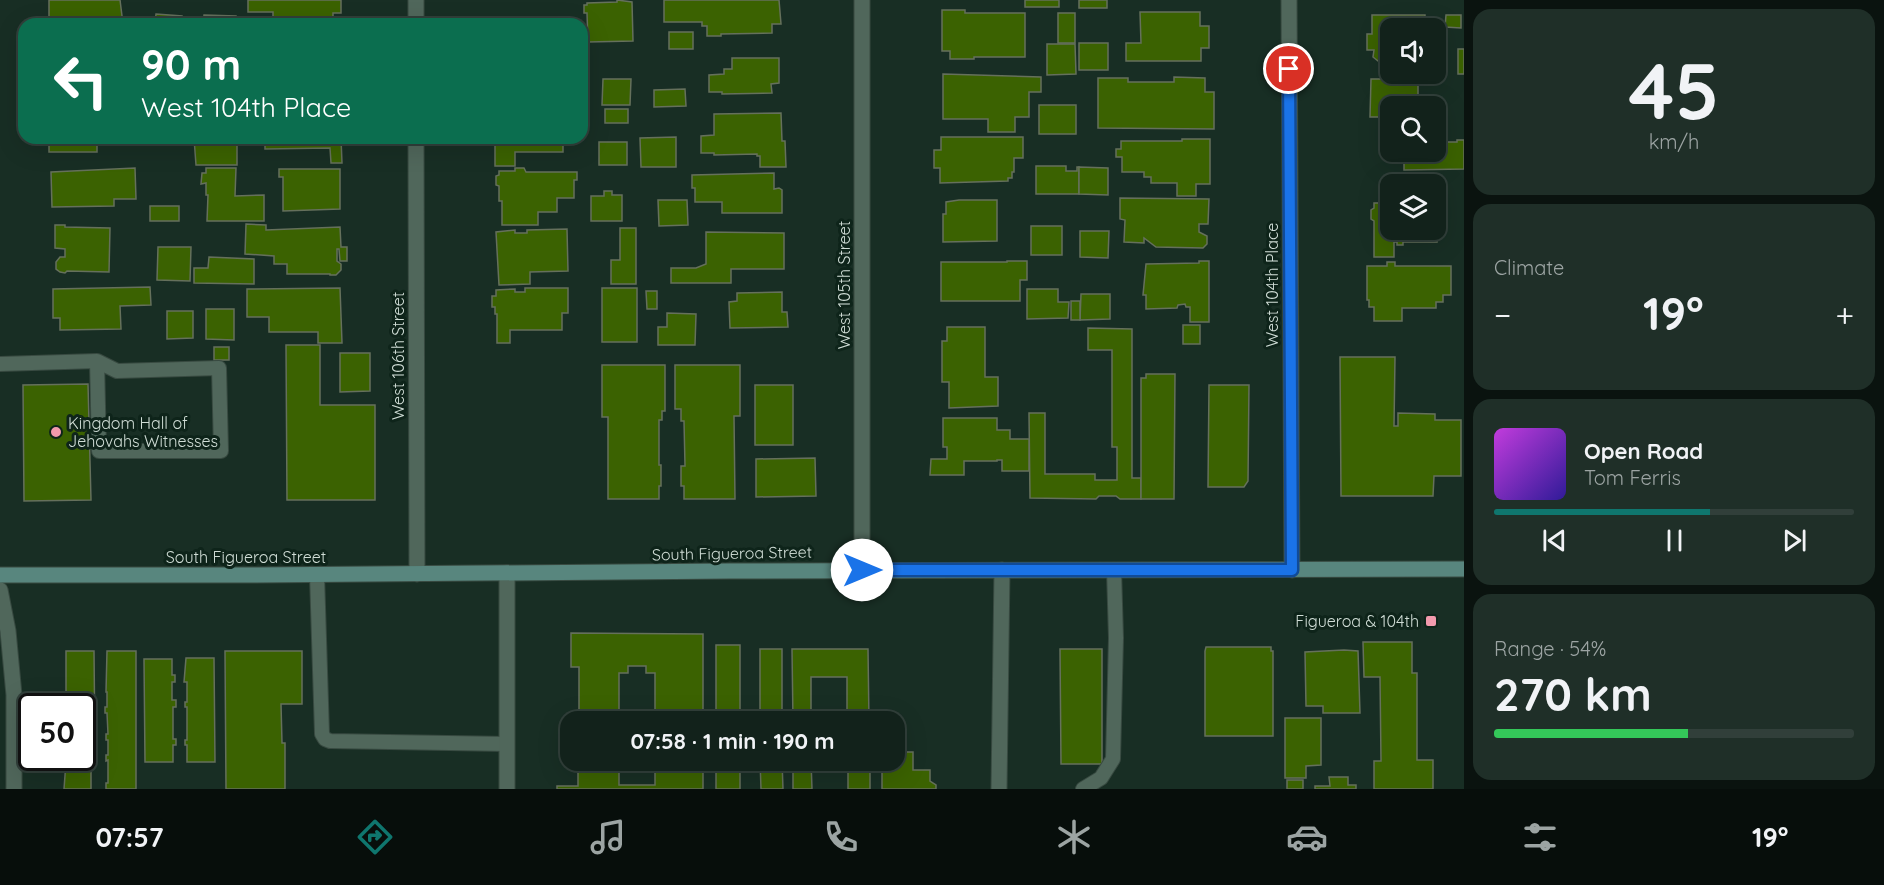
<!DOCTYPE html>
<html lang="en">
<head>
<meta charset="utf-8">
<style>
	body { margin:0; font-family:Quicksand,sans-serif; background:#1f2f28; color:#f1f3f6; height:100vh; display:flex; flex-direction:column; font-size:22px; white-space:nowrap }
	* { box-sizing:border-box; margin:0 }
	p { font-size:20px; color:#9ca4a3 }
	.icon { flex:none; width:33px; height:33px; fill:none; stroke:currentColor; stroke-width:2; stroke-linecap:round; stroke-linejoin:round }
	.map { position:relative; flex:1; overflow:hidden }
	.drawer { display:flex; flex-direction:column; gap:9px; padding:9px; background:#0a130f; width:420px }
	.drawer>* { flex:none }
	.hud { position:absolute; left:18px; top:18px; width:570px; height:126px; border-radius:18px; box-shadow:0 6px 24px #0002,0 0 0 2px #313f3a; background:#0b6e4f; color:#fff; overflow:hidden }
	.controls { position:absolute; left:1380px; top:18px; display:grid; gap:12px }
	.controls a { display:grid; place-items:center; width:66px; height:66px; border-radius:12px; background:#12221b; box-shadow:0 6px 24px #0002,0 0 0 2px #313f3a; font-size:30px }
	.speed { position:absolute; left:18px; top:693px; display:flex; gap:12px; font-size:30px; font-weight:700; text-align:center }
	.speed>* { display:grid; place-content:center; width:78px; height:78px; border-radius:50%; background:#12221b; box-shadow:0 6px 24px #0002,0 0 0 2px #313f3a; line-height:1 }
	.speed .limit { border:3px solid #111; border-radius:9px; background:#fff; color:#111 }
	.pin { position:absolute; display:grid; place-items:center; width:51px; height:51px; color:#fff; margin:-26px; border:3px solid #fff; border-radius:50%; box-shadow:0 2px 6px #0007 }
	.me { position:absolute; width:66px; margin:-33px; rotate:90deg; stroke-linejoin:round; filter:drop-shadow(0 0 4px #0008) }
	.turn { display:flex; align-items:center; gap:21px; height:126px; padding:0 24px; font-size:27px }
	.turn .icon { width:78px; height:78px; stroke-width:2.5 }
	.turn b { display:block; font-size:42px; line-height:51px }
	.big { font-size:45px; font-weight:700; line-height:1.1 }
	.drawer .tile { flex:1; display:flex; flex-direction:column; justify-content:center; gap:9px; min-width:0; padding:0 21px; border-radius:18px; background:#1f2f28 }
	.drawer .dial { align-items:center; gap:0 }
	.dial b { font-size:78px; line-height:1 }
	.song { display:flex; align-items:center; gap:18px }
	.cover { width:72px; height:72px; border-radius:9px; background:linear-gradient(135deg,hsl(290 70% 55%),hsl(250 70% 35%)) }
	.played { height:6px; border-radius:3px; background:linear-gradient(90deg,#0f766e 60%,#313f3a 60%) }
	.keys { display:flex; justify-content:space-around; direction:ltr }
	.heat { display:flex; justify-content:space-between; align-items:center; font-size:33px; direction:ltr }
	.charge { height:9px; border-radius:4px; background:linear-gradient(90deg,#34c759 54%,#313f3a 0) }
	.trip { position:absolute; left:560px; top:711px; width:345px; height:60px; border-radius:18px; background:#12221b; box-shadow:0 6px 24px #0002,0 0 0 2px #313f3a; font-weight:700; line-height:60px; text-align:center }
	.dock { display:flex; height:96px; justify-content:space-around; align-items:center; background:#070e0b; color:#9ca4a3 }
	.dock .icon { width:42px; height:42px }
	.dock .on { color:#0f766e }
	.dock b { font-size:27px; color:#f1f3f6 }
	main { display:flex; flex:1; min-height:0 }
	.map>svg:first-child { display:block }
	.building { fill:#3b6201; stroke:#65705c; stroke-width:1.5 }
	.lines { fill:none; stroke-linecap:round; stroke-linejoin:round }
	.lane-casing { stroke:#384a41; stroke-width:16 }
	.street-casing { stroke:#384a41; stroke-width:17 }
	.secondary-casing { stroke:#384a41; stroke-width:17 }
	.lane { stroke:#50675b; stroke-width:14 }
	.street { stroke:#50675b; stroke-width:15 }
	.secondary { stroke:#58867e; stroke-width:15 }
	.route-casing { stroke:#114b97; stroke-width:15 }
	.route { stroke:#1a73e8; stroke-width:10 }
	.poi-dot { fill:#f29aad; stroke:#0e241a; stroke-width:2 }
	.labels { text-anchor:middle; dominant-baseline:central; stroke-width:6; stroke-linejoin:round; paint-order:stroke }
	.street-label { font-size:16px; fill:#d0ddd6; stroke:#0e241a }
	.poi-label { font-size:16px; fill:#d0ddd6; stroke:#0e241a; text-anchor:start }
</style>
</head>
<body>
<main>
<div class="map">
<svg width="1464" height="789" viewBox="0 0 1464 789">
	<rect width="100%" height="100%" fill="#182e24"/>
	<g class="building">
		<path d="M49 0H120L123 24 49 22Z"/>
		<path d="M248 0H341V13H333V24H273V12H248Z"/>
		<path d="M617 0 632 2 633 41 588 42 587 13H584V5H587V3L617 2Z"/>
		<path d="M664 0H779L781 24H772V33L721 34V36H707V26H702V22H664Z"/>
		<rect x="1025" y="0" width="34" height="7"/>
		<rect x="1079" y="0" width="28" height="8"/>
		<path d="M942 10H965V13H1025V57H974V59H950V51H942Z"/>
		<path d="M1140 12H1200V26H1209V48H1201V61H1126V43H1141Z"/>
		<rect x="1058" y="13" width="17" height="30"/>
		<path d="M156 14 182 16V24H155Z"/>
		<path d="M204 15 236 16V24H203Z"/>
		<path d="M1372 15H1425V28H1390V60L1385 59 1378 61 1373 57 1374 50H1367V34H1372Z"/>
		<path d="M1446 15H1461V28L1445 27Z"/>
		<rect x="669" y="32" width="24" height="17"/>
		<rect x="1079" y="43" width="29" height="27"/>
		<path d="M1047 44H1075L1076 74 1047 75Z"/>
		<rect x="1458" y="49" width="6" height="25"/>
		<path d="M732 58H779V83L771 84 772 93 722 94V92H709V75L724 74V69H732Z"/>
		<path d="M943 74 1041 77V92H1029V117H1015V132H988V119H943Z"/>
		<path d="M1174 77 1205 78V92H1214V129L1098 128V78H1128V82H1174Z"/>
		<path d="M603 79H631L630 105H602Z"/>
		<path d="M1371 79H1418V106H1390V117H1370Z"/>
		<path d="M685 89 686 106 654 107V90Z"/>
		<rect x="1039" y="105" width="37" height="29"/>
		<rect x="605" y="109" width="23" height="14"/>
		<path d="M781 113 782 141H785L786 167H760V156H757V154L714 155V153H701V136L714 135V114Z"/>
		<path d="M676 137V167H641L640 138Z"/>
		<path d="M941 137H1023V158H1014V172H1012V178H1008V181L940 183V168H934V150H941Z"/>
		<rect x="49" y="138" width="48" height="14"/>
		<path d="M194 138H237V165H196Z"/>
		<path d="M265 138H341L342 163H331L330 148 265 149Z"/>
		<path d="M495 138H563V152H515V166H495Z"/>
		<path d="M1182 139H1210V184H1196V196H1177V183H1151V177H1144V172H1122V157H1116V149H1121V141H1182Z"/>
		<path d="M1457 140H1464V169L1404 170V152H1436V142H1457Z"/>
		<rect x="599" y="142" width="28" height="23"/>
		<path d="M1036 166H1066V171H1077V167H1079V194H1036Z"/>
		<path d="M1079 167 1108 168V195L1079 194Z"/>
		<path d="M135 168 136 199H114V206L52 207 51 172Z"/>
		<path d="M206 168H236L235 196 264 195V221H207L208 195H206V183L201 184 202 173H206Z"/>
		<path d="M515 168H524L526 172H577V180H574V198H557V212H538V225H502V201H499V186L496 185V176L499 175V171H515Z"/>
		<path d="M279 169H340V209L283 211V177H279Z"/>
		<path d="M774 173V189L779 188 782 190V213H722V202H695V188H692V175Z"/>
		<path d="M604 191H612V195H622V221H591V196H604Z"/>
		<path d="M1120 198 1209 199 1208 224H1199V232L1207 236V244L1203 248 1156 247 1144 238V243L1124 242 1125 220 1120 219Z"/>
		<path d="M658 200H687L688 225 659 226Z"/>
		<path d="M959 200H997V241L943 242V214H946V202Z"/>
		<path d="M1374 203H1390V230H1436V203L1437 242H1403V245H1397V242H1394V257H1374V221L1371 219V210L1374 208Z"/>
		<rect x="150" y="206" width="29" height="15"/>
		<path d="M246 224 266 225V230L340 227 341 247H347V261H340L339 249H337V261L341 264V270L336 275H330V274H287V264H274V256L245 254Z"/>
		<path d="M55 225H65V227L110 228 109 272 67 271 65 273 60 272 56 269V262L60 257H65V249L55 248Z"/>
		<rect x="1031" y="226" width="31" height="29"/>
		<path d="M620 228H636V284H611V260H620Z"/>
		<path d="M567 229 568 271 530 272V284L499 285 496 232 515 230V233H527V230Z"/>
		<path d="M1080 231H1109L1108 258 1080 257Z"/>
		<path d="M706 232 784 233V269H731V283H671V268H696L706 264Z"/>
		<path d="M158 247H191L190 281 157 280Z"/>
		<path d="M209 257 254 259V284L194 283V268H208Z"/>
		<path d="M1007 261H1027V280H1020V301H941V262H1007Z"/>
		<path d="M1199 261H1209V322H1190V307H1186L1185 304 1178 305 1177 308 1146 309V295H1143L1146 264 1199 263Z"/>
		<path d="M1387 262H1395V266H1451V295H1443V302H1436V308H1402V321H1374V307H1369V300H1367V266H1387Z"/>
		<path d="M150 287 151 305 120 306 121 329 60 330V318H53V289Z"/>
		<path d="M340 288 342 343H318V332H269V317H247V289Z"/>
		<path d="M525 288H568V313H562V330H510V343H497V314H495V307H492V296H496V290L515 289V292H525Z"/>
		<rect x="602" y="288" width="35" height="54"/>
		<path d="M1027 289H1058V302H1069L1068 318 1027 319Z"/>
		<path d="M646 291H657V309H647Z"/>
		<path d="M782 292V312H787L788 327 730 328 729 302 737 301V293Z"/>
		<path d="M1081 294H1110V319L1080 320Z"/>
		<rect x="1071" y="301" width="9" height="19"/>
		<path d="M206 309H234V340L206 339Z"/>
		<path d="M167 311H193V338L167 339Z"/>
		<path d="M667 313 696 314 695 345H658V327H667Z"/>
		<rect x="1183" y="325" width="17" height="19"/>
		<path d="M947 327H985V377H998V406L949 408V382H942V341H947Z"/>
		<path d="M1088 328 1132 329V478H1141V499H1120L1116 496H1099L1096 499 1030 498 1029 413H1045V474H1095V480H1117V447H1112V350H1088Z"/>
		<path d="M286 345H320V405H375V500H287Z"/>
		<rect x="214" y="347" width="15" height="13"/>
		<path d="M340 353H370V391L340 392Z"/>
		<path d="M1340 357H1395L1394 426H1398V413L1435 414V420H1461V476H1434L1433 496H1341Z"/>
		<path d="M602 365H665V411H662V420H659V465H661V486H659V499H608V417H602Z"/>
		<path d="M675 365H740V416H734L735 499H684V486H681V466H685L684 421H681V409H675Z"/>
		<path d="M1146 374H1175L1174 499H1141V378H1146Z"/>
		<path d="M88 384 91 500 24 501 23 385Z"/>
		<rect x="755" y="385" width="38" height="60"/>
		<path d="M1209 385H1249L1248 481 1244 487H1208Z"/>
		<path d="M943 418H997V430H1010V439H1029V471H1002V460H997V461H964V475H930L931 459H947V447H943Z"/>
		<path d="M815 458 816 496 756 497V459Z"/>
		<path d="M571 633 703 634V722H655V673H646V666H628V673H619V722H579V667H571Z"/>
		<path d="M1363 642H1412V673H1417V760H1433V789H1374V761H1381L1380 677H1364Z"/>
		<rect x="716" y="645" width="24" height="77"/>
		<path d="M1206 647H1271V651H1273V736H1205V651Z"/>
		<rect x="760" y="649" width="22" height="73"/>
		<path d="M792 649H868L869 722H847V677H811V722H793Z"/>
		<path d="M1060 649H1102V764H1061Z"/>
		<path d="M1344 650 1358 651 1360 713H1323V706H1306L1305 652Z"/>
		<path d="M66 651H94L95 749H82V706H66Z"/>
		<path d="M107 651H136V789H106V783H108V760L106 761V755H108V740H106V734H108L107 713H105V707H107V692H106Z"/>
		<path d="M225 651H302V704H281L282 743H285V789H226Z"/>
		<path d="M186 658H214L215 762H187V745H185V740H187V707H185V702H187V682H184Z"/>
		<path d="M144 659H172V675H175V682H172V700H176V707H173V739H176V745H173V762H145Z"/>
		<path d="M1285 718H1321V765L1306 766V778H1285Z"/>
		<path d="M894 752H913V770H930V781L936 785V789H882V771H888V760H894Z"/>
		<path d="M578 760H619V785H655V760H703V789H557V786H578Z"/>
		<rect x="716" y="760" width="24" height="29"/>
		<path d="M760 760H782L783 789H761Z"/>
		<path d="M793 760H811L812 789H793Z"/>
		<rect x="848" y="760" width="22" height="29"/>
		<path d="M66 762H91V789H64Z"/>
		<path d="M1329 777H1348V785H1356V789H1315V786H1330Z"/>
		<rect x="1287" y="780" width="16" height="9"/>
	</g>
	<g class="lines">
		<defs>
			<g id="lane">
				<path d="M0 364 97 361 117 371 219 368 221 451H99L97 361"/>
				<path d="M317 575 322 734 325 739 330 741 507 744"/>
				<path d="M1083 789 1101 778 1113 759 1116 638 1114 570"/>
			</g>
			<g id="street">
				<path d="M416 0V24"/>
				<path d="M862 0V570"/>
				<path d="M1289 0 1292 570"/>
				<path d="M416 138 417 574"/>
				<path d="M507 573V789"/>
				<path d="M0 590 8 631 14 695V789"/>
				<path d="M999 789 1002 570"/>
			</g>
			<path id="secondary" d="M0 575H257L730 571 1464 569"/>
		</defs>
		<use href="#lane" class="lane-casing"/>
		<use href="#street" class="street-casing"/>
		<use href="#secondary" class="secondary-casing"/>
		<use href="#lane" class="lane"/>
		<use href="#street" class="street"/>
		<use href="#secondary" class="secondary"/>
	</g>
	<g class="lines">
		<defs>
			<path id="route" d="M862 570H1292L1289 69"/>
		</defs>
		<use href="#route" class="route-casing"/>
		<use href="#route" class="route"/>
	</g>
	<g class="poi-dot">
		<circle cx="56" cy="432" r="6"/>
		<rect x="1425" y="615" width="12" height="12" rx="3"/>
	</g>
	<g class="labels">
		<g class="street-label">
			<text transform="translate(844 285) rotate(-90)">West 105th Street</text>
			<text transform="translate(1272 285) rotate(-90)">West 104th Place</text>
			<text transform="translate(398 356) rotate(-90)">West 106th Street</text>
			<text transform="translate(732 553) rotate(-1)">South Figueroa Street</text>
			<text x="246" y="557">South Figueroa Street</text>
		</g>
		<g class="poi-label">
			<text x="68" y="423">Kingdom Hall of<tspan x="68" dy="18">Jehovahs Witnesses</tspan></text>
			<text x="1419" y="621" text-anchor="end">Figueroa &amp; 104th</text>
		</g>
	</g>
</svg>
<div class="controls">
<a><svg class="icon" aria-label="sound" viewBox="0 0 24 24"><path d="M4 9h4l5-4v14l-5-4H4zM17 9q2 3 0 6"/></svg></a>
<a><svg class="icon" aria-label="search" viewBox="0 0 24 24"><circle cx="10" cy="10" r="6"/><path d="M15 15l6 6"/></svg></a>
<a><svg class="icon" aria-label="layers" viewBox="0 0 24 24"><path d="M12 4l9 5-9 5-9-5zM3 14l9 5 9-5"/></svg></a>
</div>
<div class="speed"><div class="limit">50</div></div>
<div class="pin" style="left:1289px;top:69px;background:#d93025"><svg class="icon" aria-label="arrive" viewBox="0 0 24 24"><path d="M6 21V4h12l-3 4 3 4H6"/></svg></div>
<svg class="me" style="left:862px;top:570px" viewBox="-20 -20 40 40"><circle r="19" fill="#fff"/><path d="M0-13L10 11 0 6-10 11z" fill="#1a73e8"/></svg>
<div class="trip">07:58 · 1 min · 190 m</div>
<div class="hud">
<div class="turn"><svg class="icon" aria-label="left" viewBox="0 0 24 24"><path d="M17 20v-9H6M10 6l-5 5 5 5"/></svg><div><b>90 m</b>West 104th Place</div></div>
</div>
</div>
<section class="drawer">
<div class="tile dial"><b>45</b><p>km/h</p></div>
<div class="tile"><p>Climate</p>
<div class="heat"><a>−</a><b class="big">19°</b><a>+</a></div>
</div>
<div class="tile">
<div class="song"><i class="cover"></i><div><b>Open Road</b><p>Tom Ferris</p></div></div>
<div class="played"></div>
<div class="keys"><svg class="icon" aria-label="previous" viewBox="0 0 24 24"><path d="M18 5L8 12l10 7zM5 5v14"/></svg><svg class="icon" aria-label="pause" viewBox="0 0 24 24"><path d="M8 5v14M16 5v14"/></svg><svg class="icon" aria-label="next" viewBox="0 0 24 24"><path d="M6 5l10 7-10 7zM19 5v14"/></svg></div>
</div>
<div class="tile"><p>Range · 54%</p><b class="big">270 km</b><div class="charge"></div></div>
</section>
</main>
<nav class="dock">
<b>07:57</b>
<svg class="icon on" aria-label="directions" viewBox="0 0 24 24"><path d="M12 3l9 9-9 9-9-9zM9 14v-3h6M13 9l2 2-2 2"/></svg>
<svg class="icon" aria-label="music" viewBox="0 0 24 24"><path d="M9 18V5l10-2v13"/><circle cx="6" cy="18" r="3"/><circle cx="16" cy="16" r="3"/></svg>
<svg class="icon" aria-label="phone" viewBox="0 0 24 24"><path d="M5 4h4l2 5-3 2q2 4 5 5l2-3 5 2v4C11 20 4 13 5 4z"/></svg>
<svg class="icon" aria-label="climate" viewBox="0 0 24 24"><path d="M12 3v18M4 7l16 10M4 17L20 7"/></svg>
<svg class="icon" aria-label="car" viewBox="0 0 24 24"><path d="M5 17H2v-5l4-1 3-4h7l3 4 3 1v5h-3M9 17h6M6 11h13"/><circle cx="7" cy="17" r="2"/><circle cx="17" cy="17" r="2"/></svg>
<svg class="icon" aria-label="filters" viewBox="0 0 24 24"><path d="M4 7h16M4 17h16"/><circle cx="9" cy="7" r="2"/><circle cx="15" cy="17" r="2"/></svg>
<b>19°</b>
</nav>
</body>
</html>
